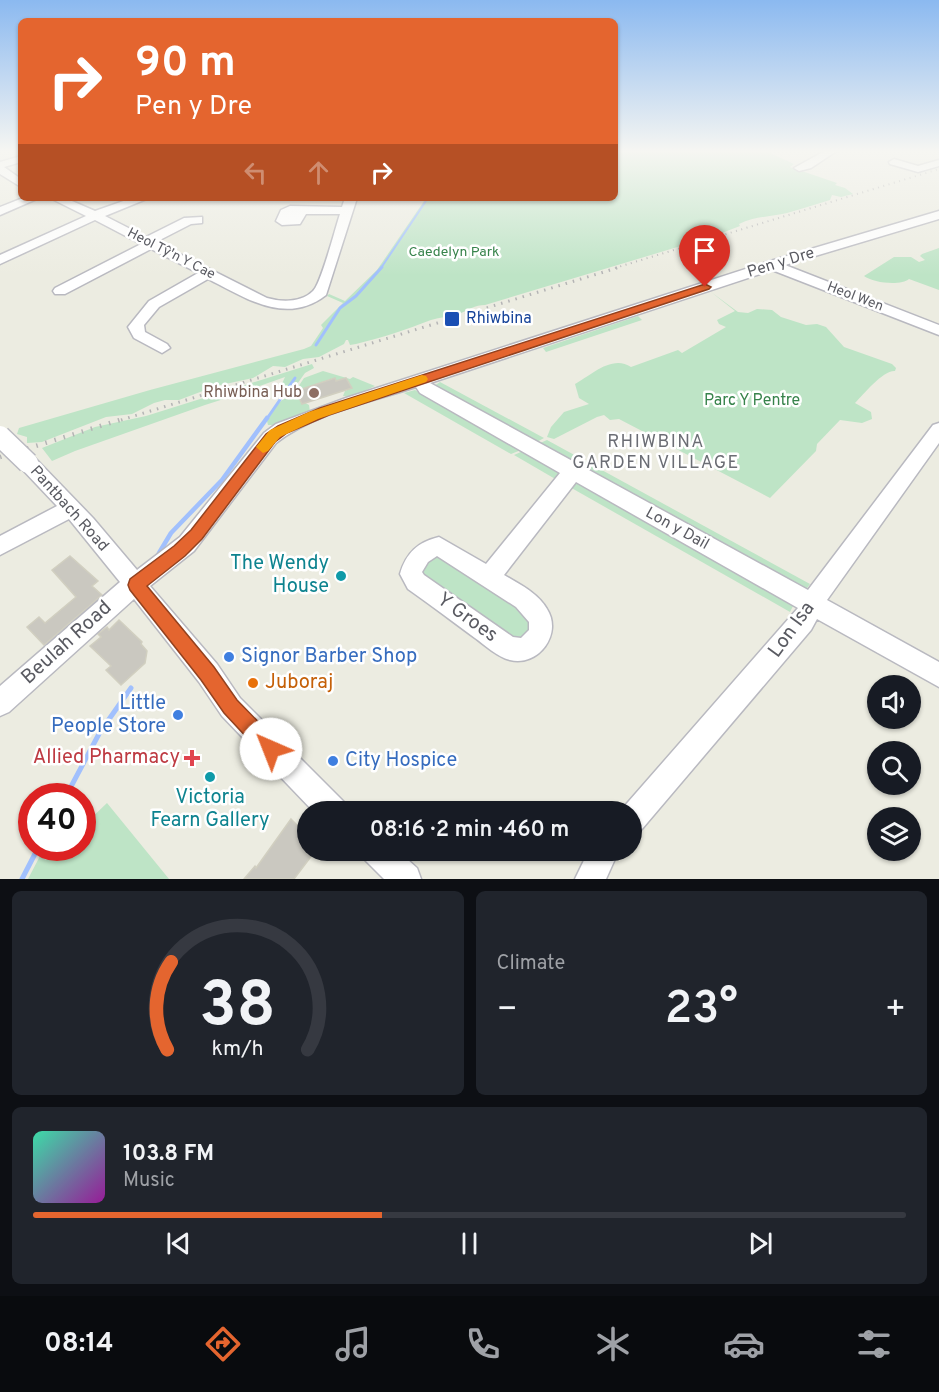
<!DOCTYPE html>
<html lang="en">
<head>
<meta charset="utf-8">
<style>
	body { margin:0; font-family:Overpass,sans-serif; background:#20242c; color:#f1f3f6; height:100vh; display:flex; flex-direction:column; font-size:22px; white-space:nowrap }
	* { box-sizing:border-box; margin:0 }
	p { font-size:20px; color:#9ea1a6 }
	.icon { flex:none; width:33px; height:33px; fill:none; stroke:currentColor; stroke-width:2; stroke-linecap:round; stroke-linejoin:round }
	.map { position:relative; height:879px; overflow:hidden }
	.details { display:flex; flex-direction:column; gap:12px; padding:12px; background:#0d0f14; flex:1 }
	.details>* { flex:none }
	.banner { position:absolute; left:18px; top:18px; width:600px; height:183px; border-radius:9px; box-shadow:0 2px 4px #0004; background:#e4652f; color:#fff; overflow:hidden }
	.controls { position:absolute; left:867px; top:675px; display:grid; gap:12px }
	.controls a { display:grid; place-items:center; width:54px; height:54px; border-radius:50%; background:#171b24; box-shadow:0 2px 4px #0004; font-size:30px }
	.speed { position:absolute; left:18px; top:783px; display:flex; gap:12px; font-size:30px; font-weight:700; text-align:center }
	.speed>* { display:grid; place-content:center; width:78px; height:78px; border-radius:50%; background:#171b24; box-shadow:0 2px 4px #0004; line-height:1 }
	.speed .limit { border:9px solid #d22; background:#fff; color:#111 }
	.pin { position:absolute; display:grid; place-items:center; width:51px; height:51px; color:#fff; margin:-62px -26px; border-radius:50% 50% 50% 0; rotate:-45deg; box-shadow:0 0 6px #0007 }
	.pin .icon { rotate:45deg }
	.me { position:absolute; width:66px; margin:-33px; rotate:316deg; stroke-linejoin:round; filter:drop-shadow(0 0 4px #0008) }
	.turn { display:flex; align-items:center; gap:21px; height:126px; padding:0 18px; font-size:27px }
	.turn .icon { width:78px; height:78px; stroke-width:2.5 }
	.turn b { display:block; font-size:42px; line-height:51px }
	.lanes { display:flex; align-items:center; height:57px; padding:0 18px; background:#0003; justify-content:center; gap:30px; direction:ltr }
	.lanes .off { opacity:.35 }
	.big { font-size:45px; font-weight:600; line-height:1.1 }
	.details .widget { flex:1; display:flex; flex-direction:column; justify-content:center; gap:9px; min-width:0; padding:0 21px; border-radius:9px; background:#20242c }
	.details .dial { align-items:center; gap:0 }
	.dial svg { height:156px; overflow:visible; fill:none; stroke:#363941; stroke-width:7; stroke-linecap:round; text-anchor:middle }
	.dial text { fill:#f1f3f6; stroke:none }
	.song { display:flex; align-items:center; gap:18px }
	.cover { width:72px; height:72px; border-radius:9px; background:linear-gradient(135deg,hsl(160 70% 55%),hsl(300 70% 35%)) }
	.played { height:6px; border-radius:3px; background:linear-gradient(90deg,#e4652f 40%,#363941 40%) }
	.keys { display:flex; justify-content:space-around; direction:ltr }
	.heat { display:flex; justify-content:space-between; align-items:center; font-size:33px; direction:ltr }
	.details .tiles { flex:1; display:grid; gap:12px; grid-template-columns:1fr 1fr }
	.widget:last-child { grid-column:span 2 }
	.trip { position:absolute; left:297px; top:801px; width:345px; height:60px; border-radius:30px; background:#171b24; box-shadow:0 2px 4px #0004; font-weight:600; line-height:60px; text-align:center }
	.menu { display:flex; height:96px; justify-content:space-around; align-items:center; background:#090b0e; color:#9ea1a6 }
	.menu .icon { width:42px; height:42px }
	.menu .on { color:#e4652f }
	.menu b { font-size:27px; color:#f1f3f6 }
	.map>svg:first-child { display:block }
	.green { fill:#bee4c6 }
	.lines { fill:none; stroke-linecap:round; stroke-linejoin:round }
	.stream-far3 { stroke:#a1c0fd; stroke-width:2 }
	.stream-far2 { stroke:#a1c0fd; stroke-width:3 }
	.stream-far1 { stroke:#a1c0fd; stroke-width:4.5 }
	.stream { stroke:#a1c0fd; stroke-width:5 }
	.building { fill:#cac8c0; stroke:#d1cfc0; stroke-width:1.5 }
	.minor-casing { stroke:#b9b9c0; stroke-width:3 }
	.minor { fill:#fff; fill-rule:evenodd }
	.rail-far2 { stroke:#b4b4b5; stroke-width:2; stroke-dasharray:1 4.5; stroke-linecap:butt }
	.rail-far1 { stroke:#b4b4b5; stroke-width:3; stroke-dasharray:1.5 6; stroke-linecap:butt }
	.rail { stroke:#b4b4b5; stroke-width:4.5; stroke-dasharray:1.5 8; stroke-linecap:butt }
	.minor-bridge-casing { stroke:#b9b9c0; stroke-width:23; stroke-linecap:butt }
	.minor-bridge { stroke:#fff; stroke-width:20 }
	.route { fill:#e4652f; stroke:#94421f; stroke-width:1.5 }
	.slow { fill:#f59e0b }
	.transit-dot { fill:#1a4fb4; stroke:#fff; stroke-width:2 }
	.education-dot { fill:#8d6e63; stroke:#fff; stroke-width:2 }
	.culture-dot { fill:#0f9aa8; stroke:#fff; stroke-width:2 }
	.shop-dot { fill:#3f7fe0; stroke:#fff; stroke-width:2 }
	.food-dot { fill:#e8710a; stroke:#fff; stroke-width:2 }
	.health-dot { fill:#e0444e; stroke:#fff; stroke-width:2 }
	.labels { text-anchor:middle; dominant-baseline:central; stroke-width:5; stroke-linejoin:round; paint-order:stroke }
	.far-park-label { font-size:14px; fill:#37834b; stroke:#fff }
	.far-street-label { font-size:14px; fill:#5a5b62; stroke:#fff }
	.street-label { font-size:16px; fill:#5a5b62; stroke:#fff }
	.transit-label { font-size:16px; fill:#164399; stroke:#fff; text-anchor:start }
	.education-label { font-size:16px; fill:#785e54; stroke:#fff; text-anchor:end }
	.park-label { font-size:16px; fill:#37834b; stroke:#fff }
	.neighbourhood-label { font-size:18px; letter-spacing:1.5px; fill:#6b6d74; stroke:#fff }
	.near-culture-label { font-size:20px; fill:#0d838f; stroke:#fff; text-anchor:end }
	.near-street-label { font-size:20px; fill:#5a5b62; stroke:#fff }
	.near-shop-label { font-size:20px; fill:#366cbe; stroke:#fff; text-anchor:start }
	.near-food-label { font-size:20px; fill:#c56008; stroke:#fff; text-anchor:start }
	.near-health-label { font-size:20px; fill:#be3a42; stroke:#fff; text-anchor:end }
</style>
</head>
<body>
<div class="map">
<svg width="939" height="879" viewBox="0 0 939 879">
	<rect width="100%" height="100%" fill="#ecece1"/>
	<g class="green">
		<path d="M615 152H772L770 153 794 164 790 167 837 183 835 185 845 188 853 194 841 197 832 195 830 200C816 204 802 209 787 213 771 217 755 216 739 224L740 226 714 236 485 305C475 305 468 310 459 314 450 317 440 317 431 320 408 329 381 338 356 344L350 345 348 340H346L344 344 319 357 303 359 285 367 273 366 253 378 216 386 179 400H165L154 403 132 414 106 417 42 442 27 443V437L17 434 19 428 150 390 304 349 311 346 323 328 321 325 343 303 327 296 329 294 345 301 377 270 426 198H615Z"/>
		<path d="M939 248V290L909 279C901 286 873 283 864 276L894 257H911L919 262 925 260 920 256 922 254Z"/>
		<path d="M711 292 738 312 748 313 757 309 772 310 781 317 806 325 817 324 826 327 844 347 892 364 896 368 895 371C883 370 864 394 855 403L871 412 872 419 862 423 840 420 817 444 816 451 770 498 619 419 610 420 604 415 597 417 554 439 547 437 551 427 564 412 589 404 579 398 575 384C590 376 612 354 631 367L678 350 682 353 726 327 719 324 717 320 735 311Z"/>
		<path d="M638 316 642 320 546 352 543 348Z"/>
		<path d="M312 364 314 368 305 373 290 394 279 390 285 377 251 389 247 394 230 397 205 405 75 451 52 461 42 448 95 427 146 416Z"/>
		<path d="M323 371 350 379 353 377 375 386 352 397 343 396 345 391 352 388 346 378 336 381 334 378 296 391 300 400 309 405 310 412 277 425H268L267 421C273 412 279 397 292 396L304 378Z"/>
		<path d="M440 382 544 438 535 443 434 386Z"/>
		<path d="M415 390 521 450 511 454 404 393Z"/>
		<path d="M547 440 810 584 805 591 538 444Z"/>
		<path d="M523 451 559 471 560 473 557 480 514 455Z"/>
		<path d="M574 480 794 604 790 612 568 486Z"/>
		<path d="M436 552 529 610 534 628 518 644 422 579 419 566Z"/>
		<path d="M107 803 169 879H28L40 856 46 860 60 848H82L83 826Z"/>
	</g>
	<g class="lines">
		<path class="stream-far3" d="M381 268 428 198"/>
		<g class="stream-far2">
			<path d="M316 345 340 308 356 296 382 267"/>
			<path d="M266 420 295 378"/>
		</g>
		<path class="stream-far1" d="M159 553 171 533 222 480 267 418"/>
		<g class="stream">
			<path d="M66 796 100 732 131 688"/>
			<path d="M22 879 38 848"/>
		</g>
	</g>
	<g class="building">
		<path d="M335 378 336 381 346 378 352 388 302 404 296 391Z"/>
		<path d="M70 556 98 581 92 586 102 595 44 645 27 627 39 617 45 623 76 597 52 570Z"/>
		<path d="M119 620 142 642 141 644 147 651 145 663 121 685 106 670 111 666 90 646 101 637 98 634 107 627 109 630Z"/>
		<path d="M291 819 308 836V850H316L294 879H244L255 866 256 868Z"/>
	</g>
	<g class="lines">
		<defs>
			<g id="minor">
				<path d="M823 152H835L811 168 799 171 794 168Z"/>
				<path d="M21 156V162L4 167 21 179V187L0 174V162Z"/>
				<path d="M894 159 918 166 939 160V166L918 172 890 164 889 162Z"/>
				<path d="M23 198H39L0 215V207Z"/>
				<path d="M50 198H65L95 211 132 198H149L105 216 146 237 184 218 202 217V223L191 224 156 242 267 298C281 302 301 303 313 291 321 284 335 229 340 214H306L300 224 282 225 276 221 281 210 290 206 342 207 345 198H357L326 295C286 326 246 298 208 279L159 307 144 325 145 332 167 344 170 348 162 353 134 338 128 327 149 301 198 273 151 249 65 294H55L53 291 55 288 141 244 95 220 0 264V255L86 216Z"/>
				<path d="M939 211V219L785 265 939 325V335L772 270 430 383 808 590 933 425 939 423V443L827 600 939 662V687L817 619 811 630 642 829 632 833V812H621L622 809 798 608 576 482 504 575C519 584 538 593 547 609 563 634 538 667 510 660 497 657 485 645 475 638 453 622 431 605 408 589L400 574C406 553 418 542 439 537L486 564 560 473 420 393 416 387C370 402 315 413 276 443L194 551 150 586 217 664 240 698 344 802 348 812H314L222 716 199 682 134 599 9 712 0 716V686L120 582 69 519 0 555V536L57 506 21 468 19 463 21 458 28 456 35 458 93 518 137 570 180 537 264 433 276 424 346 398 767 262ZM437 556 516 607 529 622V630L521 638 513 637 424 575 422 572 428 562Z"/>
				<path d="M361 850H397L417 868 421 879H384L365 860Z"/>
				<path d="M589 850H619L606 879H575Z"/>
			</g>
		</defs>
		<use href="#minor" class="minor-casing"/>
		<use href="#minor" class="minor"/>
		<path class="rail-far2" d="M615 268 939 169"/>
		<path class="rail-far1" d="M121 420 620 267"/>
		<path class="rail" d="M0 457 126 418"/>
		<defs>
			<path id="minor-bridge" d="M0 436 28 463"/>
		</defs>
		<use href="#minor-bridge" class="minor-bridge-casing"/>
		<use href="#minor-bridge" class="minor-bridge"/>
	</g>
	<linearGradient id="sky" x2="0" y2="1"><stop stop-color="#8bb9f0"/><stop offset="0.55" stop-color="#f6f6f2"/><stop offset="1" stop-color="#f6f6f2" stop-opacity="0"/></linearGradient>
	<rect width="939" height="275" fill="url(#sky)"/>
	<path class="route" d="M705 284 711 287 709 289 329 415 287 433 275 442 202 539 185 556 147 586 214 667 237 700 278 742 281 749 278 756 271 759 264 756 224 713 201 680 130 590 128 585 130 579 174 546 191 530 266 434 278 426 320 408Z"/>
	<path class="slow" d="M422 375 426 376 428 379 426 382 318 419 280 437 268 451 263 453 256 447 270 430 309 412Z"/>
	<rect class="transit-dot" x="444" y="311" width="16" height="16" rx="3"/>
	<circle class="education-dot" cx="314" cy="393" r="6"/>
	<g class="culture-dot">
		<circle cx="341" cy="576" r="6"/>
		<circle cx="210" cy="777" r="6"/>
	</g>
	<g class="shop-dot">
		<circle cx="229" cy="657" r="6"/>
		<circle cx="178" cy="715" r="6"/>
		<circle cx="333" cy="761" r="6"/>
	</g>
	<circle class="food-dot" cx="253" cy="683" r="6"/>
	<path class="health-dot" d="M189 749h6v6h6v6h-6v6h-6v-6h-6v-6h6z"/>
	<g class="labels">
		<g class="far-park-label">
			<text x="454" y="252">Caedelyn Park</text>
		</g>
		<g class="far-street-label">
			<text transform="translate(171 254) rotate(27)">Heol Tŷ'n Y Cae</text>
			<text transform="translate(855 297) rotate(21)">Heol Wen</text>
		</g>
		<g class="street-label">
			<text transform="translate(781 263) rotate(-17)">Pen y Dre</text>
			<text transform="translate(69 509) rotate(48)">Pantbach Road</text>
			<text transform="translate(677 529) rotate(29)">Lon y Dail</text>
		</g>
		<g class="transit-label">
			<text x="466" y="319">Rhiwbina</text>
		</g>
		<g class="education-label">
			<text x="302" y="393">Rhiwbina Hub</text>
		</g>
		<g class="park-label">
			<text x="752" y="401">Parc Y Pentre</text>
		</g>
		<g class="neighbourhood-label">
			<text x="656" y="442">RHIWBINA<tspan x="656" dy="21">GARDEN VILLAGE</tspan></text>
		</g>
		<g class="near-culture-label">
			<text x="329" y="564">The Wendy<tspan x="329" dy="23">House</tspan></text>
			<text x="210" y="798" text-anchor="middle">Victoria<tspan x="210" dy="23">Fearn Gallery</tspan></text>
		</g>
		<g class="near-street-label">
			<text transform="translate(467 618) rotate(36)">Y Groes</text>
			<text transform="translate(792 630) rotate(-54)">Lon Isa</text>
			<text transform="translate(67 643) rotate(-42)">Beulah Road</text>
		</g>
		<g class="near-shop-label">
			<text x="241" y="657">Signor Barber Shop</text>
			<text x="166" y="704" text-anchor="end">Little<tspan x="166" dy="23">People Store</tspan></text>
			<text x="345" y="761">City Hospice</text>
		</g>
		<g class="near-food-label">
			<text x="265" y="683">Juboraj</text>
		</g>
		<g class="near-health-label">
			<text x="180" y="758">Allied Pharmacy</text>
		</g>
	</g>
</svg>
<div class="controls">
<a><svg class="icon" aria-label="sound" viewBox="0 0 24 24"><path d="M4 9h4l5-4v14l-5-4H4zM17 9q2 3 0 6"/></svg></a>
<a><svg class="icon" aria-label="search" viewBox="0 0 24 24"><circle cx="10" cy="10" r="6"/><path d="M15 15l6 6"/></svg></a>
<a><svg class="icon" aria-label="layers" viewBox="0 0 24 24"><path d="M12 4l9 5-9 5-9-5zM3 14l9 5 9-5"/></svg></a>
</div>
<div class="speed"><div class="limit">40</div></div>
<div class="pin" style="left:705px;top:287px;background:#d93025"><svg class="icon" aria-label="arrive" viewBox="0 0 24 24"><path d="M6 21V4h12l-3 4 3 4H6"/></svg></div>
<svg class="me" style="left:271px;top:749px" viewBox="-20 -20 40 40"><circle r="19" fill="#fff"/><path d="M0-13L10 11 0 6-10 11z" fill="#e4652f"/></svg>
<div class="trip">08:16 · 2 min · 460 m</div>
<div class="banner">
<div class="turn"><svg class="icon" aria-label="right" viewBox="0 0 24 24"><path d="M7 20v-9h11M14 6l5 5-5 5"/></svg><div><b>90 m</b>Pen y Dre</div></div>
<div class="lanes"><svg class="icon off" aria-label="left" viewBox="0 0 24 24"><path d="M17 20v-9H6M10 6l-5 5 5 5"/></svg><svg class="icon off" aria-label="ahead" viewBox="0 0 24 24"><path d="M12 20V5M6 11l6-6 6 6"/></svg><svg class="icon" aria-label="right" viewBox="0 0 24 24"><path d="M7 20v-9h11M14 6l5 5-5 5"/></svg></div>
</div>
</div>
<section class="details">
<div class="tiles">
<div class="widget dial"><svg viewBox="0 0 100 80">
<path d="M14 69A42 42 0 1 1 86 69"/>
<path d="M14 69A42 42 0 0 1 16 24" stroke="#e4652f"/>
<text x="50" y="56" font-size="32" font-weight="700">38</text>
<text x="50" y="72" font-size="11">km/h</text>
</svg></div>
<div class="widget"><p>Climate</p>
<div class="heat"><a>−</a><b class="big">23°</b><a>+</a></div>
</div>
<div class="widget">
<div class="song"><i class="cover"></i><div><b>103.8 FM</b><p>Music</p></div></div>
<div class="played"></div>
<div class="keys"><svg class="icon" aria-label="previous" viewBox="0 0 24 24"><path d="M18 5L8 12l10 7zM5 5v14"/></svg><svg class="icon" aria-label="pause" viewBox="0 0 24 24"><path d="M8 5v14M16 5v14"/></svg><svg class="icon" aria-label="next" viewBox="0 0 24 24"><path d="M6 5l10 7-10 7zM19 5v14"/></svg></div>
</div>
</div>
</section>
<nav class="menu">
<b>08:14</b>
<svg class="icon on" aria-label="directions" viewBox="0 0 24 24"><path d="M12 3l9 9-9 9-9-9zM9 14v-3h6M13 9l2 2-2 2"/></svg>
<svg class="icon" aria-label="music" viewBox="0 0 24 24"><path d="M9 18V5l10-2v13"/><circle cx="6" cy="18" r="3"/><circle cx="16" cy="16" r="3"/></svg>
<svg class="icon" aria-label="phone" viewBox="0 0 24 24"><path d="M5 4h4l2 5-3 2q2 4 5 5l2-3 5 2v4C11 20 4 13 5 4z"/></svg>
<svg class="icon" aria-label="climate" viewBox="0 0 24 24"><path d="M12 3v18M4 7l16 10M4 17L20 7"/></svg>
<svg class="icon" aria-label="car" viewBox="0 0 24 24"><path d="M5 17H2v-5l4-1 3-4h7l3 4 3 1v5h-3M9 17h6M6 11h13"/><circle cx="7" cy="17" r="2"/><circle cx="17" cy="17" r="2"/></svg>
<svg class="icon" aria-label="filters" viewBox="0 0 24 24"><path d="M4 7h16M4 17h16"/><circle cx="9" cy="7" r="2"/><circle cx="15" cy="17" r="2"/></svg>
</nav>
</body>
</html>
